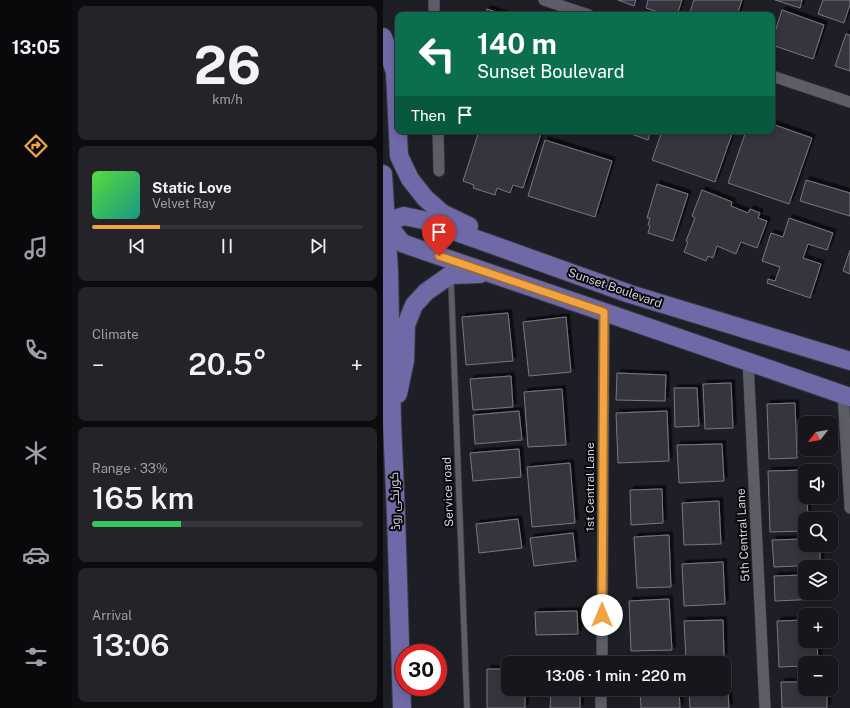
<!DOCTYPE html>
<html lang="en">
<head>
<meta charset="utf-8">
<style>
	body { margin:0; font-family:"Public Sans",Cairo,sans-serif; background:#232329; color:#f1f3f6; height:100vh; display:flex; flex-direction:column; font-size:15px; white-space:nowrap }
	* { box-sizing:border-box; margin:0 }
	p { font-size:13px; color:#9e9fa3 }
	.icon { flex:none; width:22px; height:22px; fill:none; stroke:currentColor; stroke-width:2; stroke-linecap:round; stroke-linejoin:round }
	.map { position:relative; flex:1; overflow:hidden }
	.sheet { display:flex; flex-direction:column; gap:6px; padding:6px; background:#0c0c0f; width:311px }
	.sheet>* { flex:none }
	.guide { position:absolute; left:12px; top:12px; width:380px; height:122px; border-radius:8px; box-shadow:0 2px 10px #0003,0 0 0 1px #35353b; background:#0b6e4f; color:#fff; overflow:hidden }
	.needle { width:26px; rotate:239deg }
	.controls { position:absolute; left:415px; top:416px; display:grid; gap:8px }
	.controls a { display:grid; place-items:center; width:40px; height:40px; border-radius:8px; background:#16161c; box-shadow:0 2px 10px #0003,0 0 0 1px #35353b; font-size:20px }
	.speed { position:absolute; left:12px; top:644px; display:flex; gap:8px; font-size:20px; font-weight:700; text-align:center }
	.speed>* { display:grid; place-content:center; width:52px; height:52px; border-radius:50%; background:#16161c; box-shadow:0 2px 10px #0003,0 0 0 1px #35353b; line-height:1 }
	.speed .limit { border:6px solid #d22; background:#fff; color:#111 }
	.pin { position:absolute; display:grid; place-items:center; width:34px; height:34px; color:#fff; margin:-41px -17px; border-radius:50% 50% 50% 0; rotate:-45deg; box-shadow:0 0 4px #0007 }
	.pin .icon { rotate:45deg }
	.me { position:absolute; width:44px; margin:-22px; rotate:0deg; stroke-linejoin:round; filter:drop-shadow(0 0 3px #0008) }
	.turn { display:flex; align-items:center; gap:14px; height:84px; padding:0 16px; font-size:18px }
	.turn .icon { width:52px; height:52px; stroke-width:2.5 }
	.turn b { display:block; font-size:28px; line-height:34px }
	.then { display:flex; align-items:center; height:38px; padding:0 16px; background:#0003; gap:8px; font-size:15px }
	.big { font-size:30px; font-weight:600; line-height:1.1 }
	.sheet .widget { flex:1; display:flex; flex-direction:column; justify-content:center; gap:6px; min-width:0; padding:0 14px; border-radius:8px; background:#232329 }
	.sheet .dial { align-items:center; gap:0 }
	.dial b { font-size:52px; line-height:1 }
	.song { display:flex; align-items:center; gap:12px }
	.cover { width:48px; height:48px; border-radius:6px; background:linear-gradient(135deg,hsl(110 70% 55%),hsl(170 70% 35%)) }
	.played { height:4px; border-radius:2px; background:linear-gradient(90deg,#f3a442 25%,#35353b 25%) }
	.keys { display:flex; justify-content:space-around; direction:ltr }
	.heat { display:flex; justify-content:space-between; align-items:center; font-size:22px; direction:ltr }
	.charge { height:6px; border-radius:3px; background:linear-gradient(90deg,#34c759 33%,#35353b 0) }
	.trip { position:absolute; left:118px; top:656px; width:230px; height:40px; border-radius:8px; background:#16161c; box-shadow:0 2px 10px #0003,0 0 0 1px #35353b; font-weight:600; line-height:40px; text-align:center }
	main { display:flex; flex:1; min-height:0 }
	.tab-bar { display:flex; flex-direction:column; width:72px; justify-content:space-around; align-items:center; background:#09090b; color:#9e9fa3 }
	.tab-bar .icon { width:28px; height:28px }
	.tab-bar .selected { color:#f3a442 }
	.tab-bar b { font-size:18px; color:#f1f3f6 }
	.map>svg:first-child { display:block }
	.building { fill:#35343e; stroke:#787782; filter:url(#shadow) }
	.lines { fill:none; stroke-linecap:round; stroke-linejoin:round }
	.service-casing { stroke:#39393f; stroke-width:7 }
	.minor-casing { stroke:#39393f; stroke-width:12 }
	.primary-casing { stroke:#39393f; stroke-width:20 }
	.service { stroke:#5d5d67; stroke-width:5.5 }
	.minor { stroke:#5d5d67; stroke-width:11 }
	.primary { stroke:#7069a8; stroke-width:18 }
	.route-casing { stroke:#9e6b2b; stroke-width:10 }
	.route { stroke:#f3a442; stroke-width:7 }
	.labels { text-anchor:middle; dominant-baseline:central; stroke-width:4; stroke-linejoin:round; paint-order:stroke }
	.street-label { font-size:12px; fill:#d3d3d9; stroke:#08080c }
</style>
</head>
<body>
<main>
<nav class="tab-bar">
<b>13:05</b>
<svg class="icon selected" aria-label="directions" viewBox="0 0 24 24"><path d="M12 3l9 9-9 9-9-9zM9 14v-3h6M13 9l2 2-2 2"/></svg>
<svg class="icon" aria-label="music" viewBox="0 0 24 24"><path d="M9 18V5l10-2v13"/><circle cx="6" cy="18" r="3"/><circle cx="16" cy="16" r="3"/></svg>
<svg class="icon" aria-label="phone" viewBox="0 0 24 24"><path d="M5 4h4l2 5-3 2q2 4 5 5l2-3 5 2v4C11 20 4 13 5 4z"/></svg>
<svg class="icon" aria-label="climate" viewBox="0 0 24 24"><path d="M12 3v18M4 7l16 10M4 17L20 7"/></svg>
<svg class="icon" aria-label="car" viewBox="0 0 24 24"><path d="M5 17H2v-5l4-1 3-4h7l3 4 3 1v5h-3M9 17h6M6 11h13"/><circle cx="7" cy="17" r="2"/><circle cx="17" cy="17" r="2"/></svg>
<svg class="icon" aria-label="filters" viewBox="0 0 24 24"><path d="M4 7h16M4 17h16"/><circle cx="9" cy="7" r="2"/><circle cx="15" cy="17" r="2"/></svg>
</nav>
<section class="sheet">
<div class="widget dial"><b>26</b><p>km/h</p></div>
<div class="widget">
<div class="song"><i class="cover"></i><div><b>Static Love</b><p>Velvet Ray</p></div></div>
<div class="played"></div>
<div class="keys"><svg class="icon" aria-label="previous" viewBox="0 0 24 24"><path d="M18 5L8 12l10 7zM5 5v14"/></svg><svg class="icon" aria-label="pause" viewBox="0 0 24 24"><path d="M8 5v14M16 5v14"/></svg><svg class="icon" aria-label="next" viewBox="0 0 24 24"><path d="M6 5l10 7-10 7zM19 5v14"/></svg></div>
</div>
<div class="widget"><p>Climate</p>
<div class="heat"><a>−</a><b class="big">20.5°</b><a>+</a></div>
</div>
<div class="widget"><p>Range · 33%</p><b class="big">165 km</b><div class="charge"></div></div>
<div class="widget"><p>Arrival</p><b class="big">13:06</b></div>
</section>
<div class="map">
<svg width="467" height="708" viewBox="0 0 467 708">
	<defs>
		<filter id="shadow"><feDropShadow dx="3.5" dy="-3.5" stdDeviation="0" flood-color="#0009"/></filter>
	</defs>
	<rect width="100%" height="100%" fill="#1e1e26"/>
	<g class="building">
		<path d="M235 0H253L251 6Z"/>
		<path d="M265 0H299L294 15H284L263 8Z"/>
		<path d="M311 0H359L354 15H306Z"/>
		<path d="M392 0H419L417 8Z"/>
		<path d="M440 0H467V4L461 23 435 14Z"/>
		<path d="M104 9 122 15H102Z"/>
		<path d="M399 10 441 25 430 59 389 45V41Z"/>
		<path d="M463 34 467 35V71L452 66Z"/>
		<path d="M389 124 429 138 406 204 345 183 363 131H389Z"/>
		<path d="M96 131H159L140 188 130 185 127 193 114 188 112 195 90 188 91 185 80 181Z"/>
		<path d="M240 131H268L265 140Z"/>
		<path d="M279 131H350L332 182 269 160Z"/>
		<path d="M162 140 229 161 212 217 145 196Z"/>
		<path d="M423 180 467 193V216L417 201Z"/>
		<path d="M274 184 305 194 290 241 265 233 267 226 265 225 267 218H264Z"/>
		<path d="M319 190 349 202 348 206 365 213 367 209 377 213 375 218 384 221 374 248 358 242 353 254 334 246 330 258 325 256 323 261 301 252 305 242 303 241 312 218 309 216Z"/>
		<path d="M406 218 450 233 444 250 425 244 420 258 438 264 427 298 384 283 385 279 392 281 397 267 379 261 388 233 400 237Z"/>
		<path d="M467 250V274L460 271Z"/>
		<path d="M125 313 130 361 83 365 79 317Z"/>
		<path d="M183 317 188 372 146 376 140 322Z"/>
		<path d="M234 373 283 375 282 401 233 400Z"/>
		<path d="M128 376 130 407 90 410 87 379Z"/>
		<path d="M348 383 350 428 322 429 320 384Z"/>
		<path d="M291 388H314L316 426 292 427Z"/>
		<path d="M179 389 183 445 145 447 141 392Z"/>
		<path d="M412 403 414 458 386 459 384 404Z"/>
		<path d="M136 411 139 440 92 444 90 415Z"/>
		<path d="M284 411 286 461 235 463 233 413Z"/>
		<path d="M339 444 341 481 296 483 294 445Z"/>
		<path d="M136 449 138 477 90 481 87 453Z"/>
		<path d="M187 463 192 523 149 527 144 467Z"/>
		<path d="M424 470V471H422V497H424L425 519H422V531L387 532 385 471Z"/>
		<path d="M279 489 280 523 248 525 247 490Z"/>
		<path d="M336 501 338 544 301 545 299 503Z"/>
		<path d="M135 519 139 548 96 553 93 524Z"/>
		<path d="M190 533 193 561 151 566 147 538Z"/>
		<path d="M286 535 288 587 254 588 251 537Z"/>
		<path d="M422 539V545H437V565L391 567 389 540Z"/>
		<path d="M340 562 342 604 301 606 299 564Z"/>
		<path d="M422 575V593H437V599L392 601 391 576Z"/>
		<path d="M286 599 289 650 248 651 246 601Z"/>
		<path d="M194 611 195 634 153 635 152 612Z"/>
		<path d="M340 620 341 657 303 659 301 621Z"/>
		<path d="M422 620V641H434L435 663H422V666L396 667 394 621Z"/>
		<path d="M104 669H125V689H142V708H104Z"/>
		<path d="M341 676H344L346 708H307L306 689H341Z"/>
		<path d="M398 682H422V689H444V708H399Z"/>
		<path d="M257 689H296L297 708H258Z"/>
		<path d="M168 694H197V708H167Z"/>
	</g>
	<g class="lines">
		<defs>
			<path id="service" d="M68 280 84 708"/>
			<g id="minor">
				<path d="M51 0V15"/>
				<path d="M161 0 206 15"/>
				<path d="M389 76 467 102"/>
				<path d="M55 131 56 171"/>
				<path d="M365 361 382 708"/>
				<path d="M460 394 467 508"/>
				<path d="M219 663 221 312"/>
				<path d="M218 708V689"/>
			</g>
			<g id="primary">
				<path d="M0 37 12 72 16 156 27 179 42 198 59 213 86 226"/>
				<path d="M0 174 6 271 9 422 13 515 19 708"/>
				<path d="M2 221 19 243 30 247 221 312 467 397"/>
				<path d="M0 225 3 222 21 216 40 220 247 294 467 361"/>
				<path d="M15 394 22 361 23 325 31 305 43 292 67 275 97 274"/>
			</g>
		</defs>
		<use href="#service" class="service-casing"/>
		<use href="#minor" class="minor-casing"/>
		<use href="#primary" class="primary-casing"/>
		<use href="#service" class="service"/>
		<use href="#minor" class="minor"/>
		<use href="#primary" class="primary"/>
	</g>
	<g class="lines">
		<defs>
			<path id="route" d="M56 256 221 312 219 615"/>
		</defs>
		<use href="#route" class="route-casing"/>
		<use href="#route" class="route"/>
	</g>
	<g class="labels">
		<g class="street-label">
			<text transform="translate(232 288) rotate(19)">Sunset Boulevard</text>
			<text transform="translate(207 487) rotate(-90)">1st Central Lane</text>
			<text transform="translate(65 492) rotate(-92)">Service road</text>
			<text transform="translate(12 501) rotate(-92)">کورنگی روڈ</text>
			<text transform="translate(360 535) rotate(-93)">5th Central Lane</text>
		</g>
	</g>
</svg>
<div class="controls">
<a><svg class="needle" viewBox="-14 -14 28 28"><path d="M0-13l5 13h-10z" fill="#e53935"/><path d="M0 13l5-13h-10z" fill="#9e9fa3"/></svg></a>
<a><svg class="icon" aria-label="sound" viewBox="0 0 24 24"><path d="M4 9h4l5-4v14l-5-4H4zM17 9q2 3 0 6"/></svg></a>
<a><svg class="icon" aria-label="search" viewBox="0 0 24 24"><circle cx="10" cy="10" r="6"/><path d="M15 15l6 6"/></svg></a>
<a><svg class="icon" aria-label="layers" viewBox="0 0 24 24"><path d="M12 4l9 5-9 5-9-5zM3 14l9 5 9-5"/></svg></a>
<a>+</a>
<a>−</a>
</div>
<div class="speed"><div class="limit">30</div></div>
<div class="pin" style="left:56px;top:256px;background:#d93025"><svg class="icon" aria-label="arrive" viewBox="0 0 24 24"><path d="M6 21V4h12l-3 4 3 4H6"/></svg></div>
<svg class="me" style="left:219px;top:615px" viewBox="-20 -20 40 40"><circle r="19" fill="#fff"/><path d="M0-13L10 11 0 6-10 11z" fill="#f3a442"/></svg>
<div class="trip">13:06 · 1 min · 220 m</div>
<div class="guide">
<div class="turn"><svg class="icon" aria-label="left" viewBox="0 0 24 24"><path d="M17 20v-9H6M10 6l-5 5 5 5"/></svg><div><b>140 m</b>Sunset Boulevard</div></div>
<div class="then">Then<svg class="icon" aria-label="arrive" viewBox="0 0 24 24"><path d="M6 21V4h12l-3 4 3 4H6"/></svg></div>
</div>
</div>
</main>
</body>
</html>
